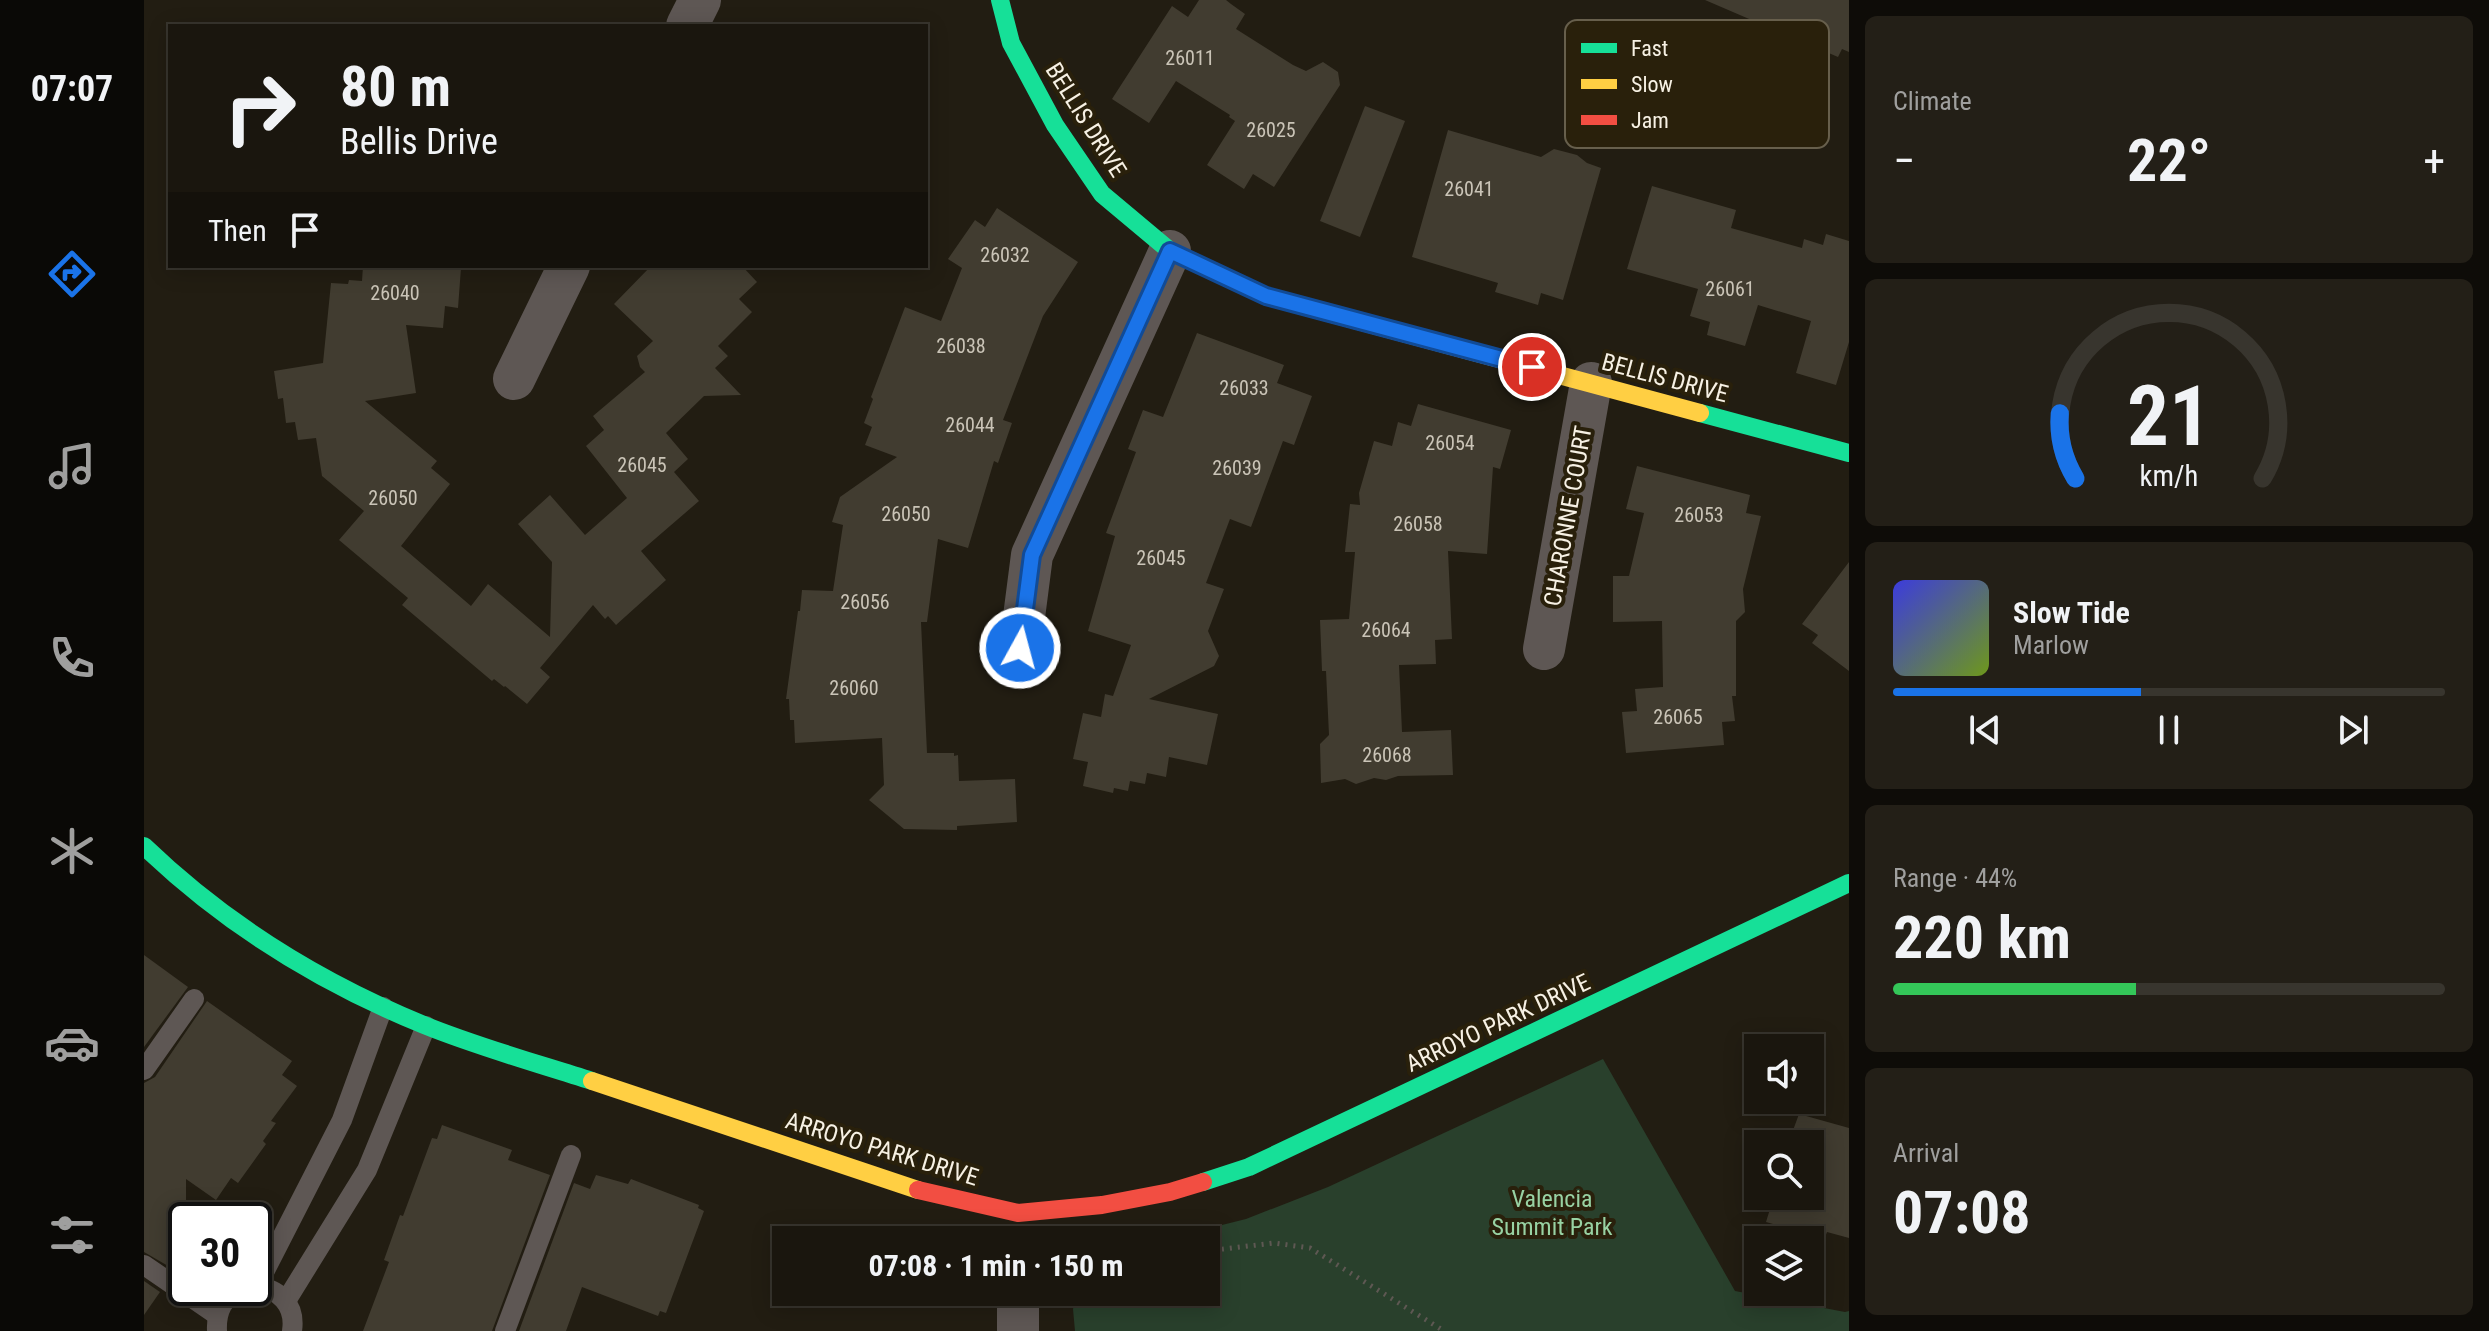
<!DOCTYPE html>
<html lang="en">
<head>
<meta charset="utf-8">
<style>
	body { margin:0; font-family:"Roboto Condensed",sans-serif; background:#231f17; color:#f1f3f6; height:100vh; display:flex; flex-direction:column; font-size:30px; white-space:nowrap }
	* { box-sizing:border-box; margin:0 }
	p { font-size:26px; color:#9f9f9e }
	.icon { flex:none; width:44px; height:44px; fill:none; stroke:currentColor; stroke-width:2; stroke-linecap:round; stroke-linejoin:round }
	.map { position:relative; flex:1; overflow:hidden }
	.details { display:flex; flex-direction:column; gap:16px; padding:16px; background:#0e0c08; width:640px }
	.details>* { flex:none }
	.banner { position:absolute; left:24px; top:24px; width:760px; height:244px; border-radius:0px; box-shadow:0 4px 20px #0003,0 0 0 2px #38352e; background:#1a160e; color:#f1f3f6; overflow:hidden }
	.buttons { position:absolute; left:1600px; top:1034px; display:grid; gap:16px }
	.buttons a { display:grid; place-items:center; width:80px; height:80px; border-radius:0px; background:#1a160e; box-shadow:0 4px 20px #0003,0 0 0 2px #38352e; font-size:40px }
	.speed { position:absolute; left:24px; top:1202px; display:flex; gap:16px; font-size:40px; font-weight:700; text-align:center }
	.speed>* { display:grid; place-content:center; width:104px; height:104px; border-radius:50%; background:#1a160e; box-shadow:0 4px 20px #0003,0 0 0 2px #38352e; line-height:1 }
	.speed .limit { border:4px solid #111; border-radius:12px; background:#fff; color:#111 }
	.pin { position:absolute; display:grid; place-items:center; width:68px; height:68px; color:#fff; margin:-34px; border:4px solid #fff; border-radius:50%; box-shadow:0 2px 8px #0007 }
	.me { position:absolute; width:88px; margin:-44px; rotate:7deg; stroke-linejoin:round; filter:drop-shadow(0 0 6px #0008) }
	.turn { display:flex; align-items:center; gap:28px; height:168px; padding:0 40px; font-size:36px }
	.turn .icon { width:104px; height:104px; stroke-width:2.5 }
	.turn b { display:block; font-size:56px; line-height:68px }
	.then { display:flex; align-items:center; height:76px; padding:0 40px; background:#0003; gap:16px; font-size:30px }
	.big { font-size:60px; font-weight:700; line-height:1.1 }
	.details .widget { flex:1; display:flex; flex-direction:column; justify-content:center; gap:12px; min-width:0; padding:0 28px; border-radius:12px; background:#231f17 }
	.details .dial { align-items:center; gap:0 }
	.dial svg { height:208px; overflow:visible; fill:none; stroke:#38352e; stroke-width:7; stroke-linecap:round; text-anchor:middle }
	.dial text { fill:#f1f3f6; stroke:none }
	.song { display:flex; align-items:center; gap:24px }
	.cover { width:96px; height:96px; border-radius:12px; background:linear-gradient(135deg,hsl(240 70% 55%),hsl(80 70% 35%)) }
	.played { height:8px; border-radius:4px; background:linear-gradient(90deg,#1a73e8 45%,#38352e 45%) }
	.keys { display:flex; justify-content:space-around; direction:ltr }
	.heat { display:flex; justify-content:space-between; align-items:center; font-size:44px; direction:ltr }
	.charge { height:12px; border-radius:6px; background:linear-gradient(90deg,#34c759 44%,#38352e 0) }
	.trip { position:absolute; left:628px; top:1226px; width:448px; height:80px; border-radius:0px; background:#1a160e; box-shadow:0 4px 20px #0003,0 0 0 2px #38352e; font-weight:700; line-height:80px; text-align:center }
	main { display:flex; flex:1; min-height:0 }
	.tabs { display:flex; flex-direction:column; width:144px; justify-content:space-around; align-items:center; background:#0a0906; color:#9f9f9e }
	.tabs .icon { width:56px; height:56px }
	.tabs .on { color:#1a73e8 }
	.tabs b { font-size:36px; color:#f1f3f6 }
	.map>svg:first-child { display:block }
	.green { fill:#29402c }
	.building { fill:#413c30 }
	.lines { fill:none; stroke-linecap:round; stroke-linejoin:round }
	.path { stroke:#5e5853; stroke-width:5; stroke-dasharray:2 6; stroke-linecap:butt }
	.lane { stroke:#5e5754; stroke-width:20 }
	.street { stroke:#5e5754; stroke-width:42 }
	.fast { stroke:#16e098; stroke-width:18 }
	.slow { stroke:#ffcf43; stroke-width:18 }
	.jam { stroke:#f24e42; stroke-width:18 }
	.route-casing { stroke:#114b97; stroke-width:20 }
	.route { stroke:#1a73e8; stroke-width:14 }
	.labels { text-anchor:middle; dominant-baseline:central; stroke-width:8; stroke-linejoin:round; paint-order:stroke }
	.number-label { font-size:20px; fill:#cac4b7 }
	.street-label { font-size:24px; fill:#f7f1e4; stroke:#29200b }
	.park-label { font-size:24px; fill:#98d2a3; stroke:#29200b }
	.key { fill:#29200b; stroke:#675f4c; stroke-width:2 }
	.key-label { font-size:22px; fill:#f7f1e4 }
</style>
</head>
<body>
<main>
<nav class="tabs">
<b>07:07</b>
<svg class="icon on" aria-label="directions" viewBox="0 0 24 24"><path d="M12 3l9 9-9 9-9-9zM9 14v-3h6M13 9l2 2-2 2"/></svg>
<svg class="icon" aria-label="music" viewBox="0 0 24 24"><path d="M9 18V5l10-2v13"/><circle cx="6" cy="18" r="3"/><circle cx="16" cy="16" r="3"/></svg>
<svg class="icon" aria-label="phone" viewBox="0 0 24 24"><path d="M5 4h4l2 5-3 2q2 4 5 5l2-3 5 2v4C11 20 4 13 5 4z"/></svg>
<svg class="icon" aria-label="climate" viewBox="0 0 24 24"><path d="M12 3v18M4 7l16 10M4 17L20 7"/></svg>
<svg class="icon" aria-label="car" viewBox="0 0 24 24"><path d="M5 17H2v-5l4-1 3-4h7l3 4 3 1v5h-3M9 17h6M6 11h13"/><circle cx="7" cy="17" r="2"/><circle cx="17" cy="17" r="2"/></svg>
<svg class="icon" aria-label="filters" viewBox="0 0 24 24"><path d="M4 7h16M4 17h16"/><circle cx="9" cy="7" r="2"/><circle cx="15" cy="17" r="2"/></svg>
</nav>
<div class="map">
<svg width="1705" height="1331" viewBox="0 0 1705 1331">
	<rect width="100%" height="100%" fill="#221d12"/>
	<path class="green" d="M1459 1059 1591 1291 1701 1312 1705 1311V1331H931L929 1309 934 1292H1062V1240H1018L1102 1219 1184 1187Z"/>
	<g class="building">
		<path d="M1055 0H1082L1087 4 1101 14 1092 29 1149 65 1162 71 1179 62 1194 72 1196 85 1130 187 1109 174 1100 189 1063 165 1091 121 1085 117 1086 115 1032 81 1005 123 968 99 1028 6 1044 17Z"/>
		<path d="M1561 0H1705V52L1698 49 1694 57Z"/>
		<path d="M1221 106 1261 121 1216 237 1176 221Z"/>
		<path d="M1304 130 1397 157 1410 149 1433 155 1443 163 1457 168 1419 300 1397 293 1394 305 1351 292 1354 283 1268 257Z"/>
		<path d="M1508 186 1592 210 1587 228 1658 248 1660 239 1679 245 1682 234 1705 241V342L1692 385 1652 373 1667 321 1614 305 1601 346 1563 335 1566 322 1546 316 1554 289 1483 269Z"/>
		<path d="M853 208 934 262 899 316 859 420 868 423 854 463 850 461 824 548 794 539 783 622H777L783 753H810V756L814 755 815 781 871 779 873 822 813 826V830L760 829 725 800 740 785 738 738 651 743 650 720H646L645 699H642L654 611H656L658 590 689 591 699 525 688 522 696 497 753 457 721 445 728 427 720 423 729 399 727 397 761 307 797 321 818 268 804 259 831 220 841 227Z"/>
		<path d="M219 266 317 268 314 308 301 306 299 328 262 325 272 393 221 401 293 461 287 468 306 484 257 546 327 606 344 584 406 637 408 562 374 524 406 495 441 535 483 498 442 446 460 430 449 416 501 372 496 367 493 356 509 341 470 304 507 266H598L613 282 595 299 608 312 574 346 584 356 571 368 597 395 560 396 522 433 544 459 530 472 555 501 497 551 522 580 472 625 464 616 461 619 449 605 396 668 406 677 383 704 361 686 360 687 350 679 348 681 258 605 264 598 195 540 220 511 178 476 172 438 154 440 151 422 142 423 139 398 134 399 130 371 179 363 187 283 204 284 205 280 218 281Z"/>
		<path d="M1053 333 1140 365 1133 383 1168 396 1150 445 1139 441 1107 527 1086 519 1062 583 1080 589 1064 631 1075 656 1070 666 1005 699 1074 714 1063 765 1025 757 1022 777 1003 773 1001 784 986 781 984 791 970 788 969 793 939 786 944 762 929 759 939 713 957 717 961 694 969 696 987 645 944 631 971 536 962 533 992 452 984 449 999 410 1019 417Z"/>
		<path d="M1274 404 1367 430 1356 469 1349 467 1343 554 1304 551 1308 639 1291 640 1292 664 1255 665 1258 732 1307 730 1309 775 1254 776 1242 780 1230 778 1212 784 1201 779 1177 783 1176 744 1185 735 1182 671H1178L1176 620 1205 619 1211 552H1201L1206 504 1216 505 1215 493 1230 441 1248 446 1254 422 1267 426Z"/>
		<path d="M1493 466 1606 495 1602 513 1617 516 1599 589 1601 612 1592 621V696H1588L1591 721 1578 722 1580 745 1482 753 1478 712 1493 711 1491 689 1519 687 1518 621 1469 622V576H1485L1500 513 1482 509Z"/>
		<path d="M1705 562V671L1668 643 1674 635 1658 624Z"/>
		<path d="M0 955 44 987 0 1047Z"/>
		<path d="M63 1001 148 1061 138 1075 153 1086 127 1121 132 1123 119 1141 122 1144 94 1183 87 1178 72 1200 42 1179V1253L31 1270 0 1252V1083L11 1077Z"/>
		<path d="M1655 1114 1705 1128V1238L1683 1232 1680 1240H1644L1647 1229 1622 1222 1630 1196H1666V1144H1644Z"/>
		<path d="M298 1125 368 1150 364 1160 406 1175 348 1331H219L245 1262 240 1260 256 1215 259 1216 288 1138 293 1139Z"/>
		<path d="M452 1175 484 1184 487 1179 555 1205 554 1208 560 1211 522 1313 516 1311 514 1316 438 1287 422 1331H375L430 1183 446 1189Z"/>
		<path d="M0 1281 16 1292 0 1315Z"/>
	</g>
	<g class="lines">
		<g class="path">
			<path d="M1037 1227 1041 1240"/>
			<path d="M1062 1251 1130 1243 1166 1248 1300 1331"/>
		</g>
		<g class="lane">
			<path d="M0 1070 50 999"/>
			<path d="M0 1265 73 1315"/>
			<path d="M110 1286C135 1288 152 1305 148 1331"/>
			<path d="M113 1286 198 1120 239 1007"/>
			<path d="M142 1301 223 1170 282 1026"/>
			<path d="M73 1331C72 1311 79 1297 97 1288"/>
			<path d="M361 1331 427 1155"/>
		</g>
		<g class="street">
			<path d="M543 26 556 0"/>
			<path d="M370 379 425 266"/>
			<path d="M876 648 888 555 1026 251"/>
			<path d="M1400 649 1447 383"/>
			<path d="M874 1331V1292"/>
		</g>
		<g class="fast">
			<path d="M856 0 867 43 911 125 958 194 1026 251 1122 296 1140 301"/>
			<path d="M1556 413 1705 453"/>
			<path d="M0 846C80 923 177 983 280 1025 334 1047 392 1063 448 1081"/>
			<path d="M1059 1182 1105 1167 1705 883"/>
		</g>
		<g class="slow">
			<path d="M1140 301 1556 413"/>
			<path d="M448 1081 774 1190"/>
		</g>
		<path class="jam" d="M774 1190 874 1213 958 1205 1026 1192 1059 1182"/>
	</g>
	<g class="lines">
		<defs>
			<path id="route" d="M876 648 888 555 1026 251 1122 296 1388 367"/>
		</defs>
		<use href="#route" class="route-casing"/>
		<use href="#route" class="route"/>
	</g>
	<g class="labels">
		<g class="number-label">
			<text x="1046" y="58">26011</text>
			<text x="1127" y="130">26025</text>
			<text x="1325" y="189">26041</text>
			<text x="861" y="255">26032</text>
			<text x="1586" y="289">26061</text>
			<text x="251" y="293">26040</text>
			<text x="817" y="346">26038</text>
			<text x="1100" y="388">26033</text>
			<text x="826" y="425">26044</text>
			<text x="1306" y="443">26054</text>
			<text x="498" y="465">26045</text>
			<text x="1093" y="468">26039</text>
			<text x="249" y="498">26050</text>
			<text x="762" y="514">26050</text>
			<text x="1555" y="515">26053</text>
			<text x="1274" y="524">26058</text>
			<text x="1017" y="558">26045</text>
			<text x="721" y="602">26056</text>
			<text x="1242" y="630">26064</text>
			<text x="710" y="688">26060</text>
			<text x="1534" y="717">26065</text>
			<text x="1243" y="755">26068</text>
		</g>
		<g class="street-label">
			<text transform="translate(942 120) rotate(58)">BELLIS DRIVE</text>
			<text transform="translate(1521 378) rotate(15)">BELLIS DRIVE</text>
			<text transform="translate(1424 516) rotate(-80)">CHARONNE COURT</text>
			<text transform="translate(1354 1023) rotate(-25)">ARROYO PARK DRIVE</text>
			<text transform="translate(738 1149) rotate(17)">ARROYO PARK DRIVE</text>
		</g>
		<g class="park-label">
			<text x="1408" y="1199">Valencia<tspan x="1408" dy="28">Summit Park</tspan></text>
		</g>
	</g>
	<rect x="1421" y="20" width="264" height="128" rx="12" class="key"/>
	<rect x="1437" y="43" width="36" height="10" fill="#16e098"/>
	<rect x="1437" y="79" width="36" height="10" fill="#ffcf43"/>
	<rect x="1437" y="115" width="36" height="10" fill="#f24e42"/>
	<g class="key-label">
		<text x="1487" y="56">Fast</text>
		<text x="1487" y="92">Slow</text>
		<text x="1487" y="128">Jam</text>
	</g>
</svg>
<div class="buttons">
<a><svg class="icon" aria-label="sound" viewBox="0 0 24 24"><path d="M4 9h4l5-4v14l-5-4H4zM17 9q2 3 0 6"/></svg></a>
<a><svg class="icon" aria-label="search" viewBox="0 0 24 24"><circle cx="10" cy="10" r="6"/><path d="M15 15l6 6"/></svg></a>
<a><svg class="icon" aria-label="layers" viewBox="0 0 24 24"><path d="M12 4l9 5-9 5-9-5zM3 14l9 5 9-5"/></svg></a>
</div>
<div class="speed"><div class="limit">30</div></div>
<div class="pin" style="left:1388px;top:367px;background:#d93025"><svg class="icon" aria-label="arrive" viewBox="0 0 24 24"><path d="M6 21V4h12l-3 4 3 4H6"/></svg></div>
<svg class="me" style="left:876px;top:648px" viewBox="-20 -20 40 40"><circle r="17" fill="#1a73e8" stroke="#fff" stroke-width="3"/><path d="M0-11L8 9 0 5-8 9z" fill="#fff"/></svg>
<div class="trip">07:08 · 1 min · 150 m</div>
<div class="banner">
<div class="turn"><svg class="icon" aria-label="right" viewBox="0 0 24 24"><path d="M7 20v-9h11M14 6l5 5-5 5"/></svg><div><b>80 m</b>Bellis Drive</div></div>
<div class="then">Then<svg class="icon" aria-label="arrive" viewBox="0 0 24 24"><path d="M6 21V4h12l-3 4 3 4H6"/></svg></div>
</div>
</div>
<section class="details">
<div class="widget"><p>Climate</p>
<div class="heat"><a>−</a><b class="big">22°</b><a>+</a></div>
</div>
<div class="widget dial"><svg viewBox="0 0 100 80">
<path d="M14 69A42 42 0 1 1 86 69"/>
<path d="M14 69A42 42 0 0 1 8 44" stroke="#1a73e8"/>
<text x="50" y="56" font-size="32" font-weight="700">21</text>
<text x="50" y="72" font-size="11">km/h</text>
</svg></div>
<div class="widget">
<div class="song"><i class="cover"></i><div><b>Slow Tide</b><p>Marlow</p></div></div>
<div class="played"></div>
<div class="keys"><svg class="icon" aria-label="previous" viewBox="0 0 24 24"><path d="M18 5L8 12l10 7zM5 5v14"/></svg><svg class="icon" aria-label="pause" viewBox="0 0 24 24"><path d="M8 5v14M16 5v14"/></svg><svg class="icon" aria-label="next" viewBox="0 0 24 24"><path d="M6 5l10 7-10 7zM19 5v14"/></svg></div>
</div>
<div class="widget"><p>Range · 44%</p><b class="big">220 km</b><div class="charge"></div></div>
<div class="widget"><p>Arrival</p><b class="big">07:08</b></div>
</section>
</main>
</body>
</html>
